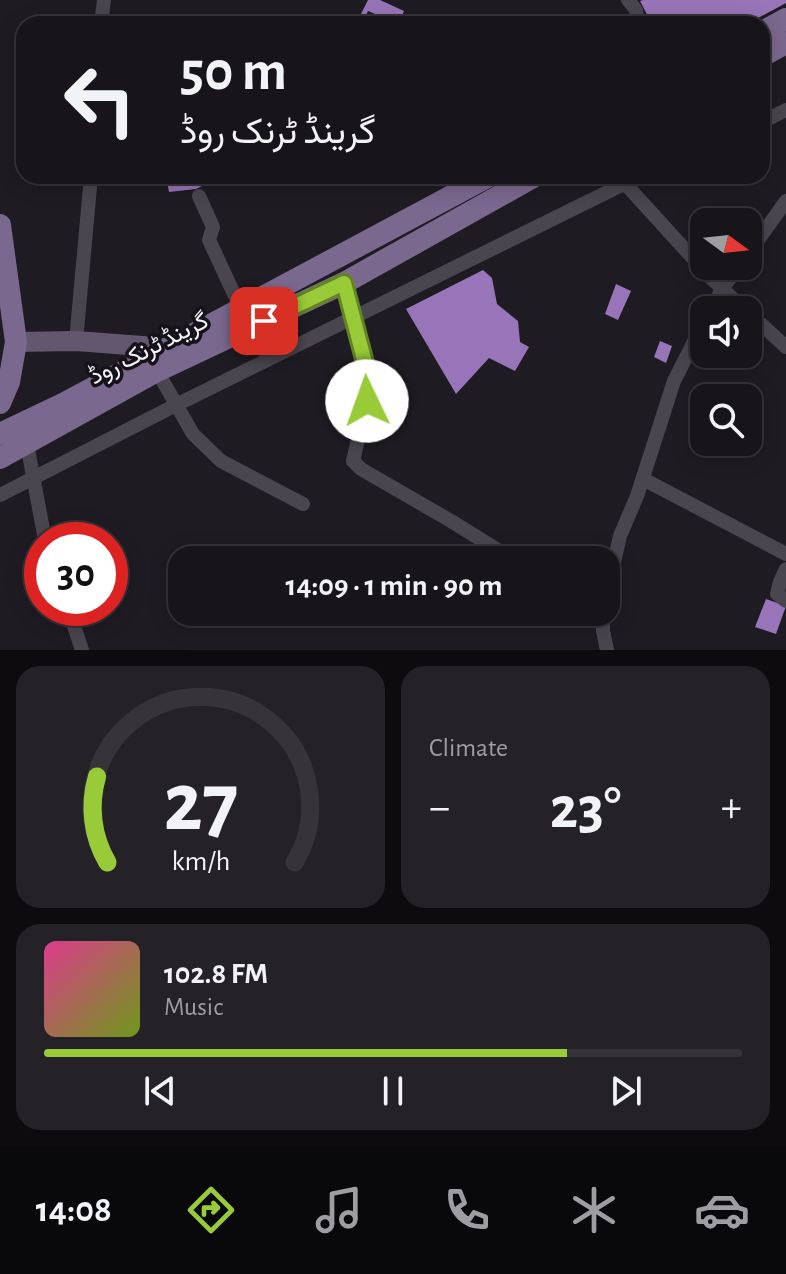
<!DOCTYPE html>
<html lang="en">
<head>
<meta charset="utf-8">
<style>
	body { margin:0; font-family:"Alegreya Sans",Vazirmatn,sans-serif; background:#242127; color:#f1f3f6; height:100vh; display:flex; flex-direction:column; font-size:30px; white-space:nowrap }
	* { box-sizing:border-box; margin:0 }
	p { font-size:26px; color:#9e9ea2 }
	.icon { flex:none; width:44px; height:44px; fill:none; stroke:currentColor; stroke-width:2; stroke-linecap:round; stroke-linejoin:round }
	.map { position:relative; height:650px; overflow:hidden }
	.panel { display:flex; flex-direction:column; gap:16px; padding:16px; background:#0d0b0e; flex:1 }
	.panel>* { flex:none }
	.guide { position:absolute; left:16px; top:16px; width:754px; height:168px; border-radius:24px; box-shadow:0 4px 20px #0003,0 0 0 2px #363339; background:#17141a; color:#f1f3f6; overflow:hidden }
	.needle { width:52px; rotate:105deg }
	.tools { position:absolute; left:690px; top:208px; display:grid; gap:16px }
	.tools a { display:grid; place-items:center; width:72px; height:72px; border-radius:16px; background:#17141a; box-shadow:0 4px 20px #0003,0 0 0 2px #363339; font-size:40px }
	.speed { position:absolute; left:24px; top:522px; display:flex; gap:16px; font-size:40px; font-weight:700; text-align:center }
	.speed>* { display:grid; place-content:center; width:104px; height:104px; border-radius:50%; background:#17141a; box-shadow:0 4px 20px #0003,0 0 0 2px #363339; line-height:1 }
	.speed .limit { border:12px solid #d22; background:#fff; color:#111 }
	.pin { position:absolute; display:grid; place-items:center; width:68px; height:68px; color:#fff; margin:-34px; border-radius:16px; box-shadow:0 4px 12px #0006 }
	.me { position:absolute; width:88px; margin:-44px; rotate:357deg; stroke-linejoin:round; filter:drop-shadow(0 0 6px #0008) }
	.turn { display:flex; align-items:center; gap:28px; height:168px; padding:0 32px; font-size:36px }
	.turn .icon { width:104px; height:104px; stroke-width:2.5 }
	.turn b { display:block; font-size:56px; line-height:68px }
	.big { font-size:60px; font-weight:700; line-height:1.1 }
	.panel .tile { flex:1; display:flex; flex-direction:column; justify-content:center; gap:12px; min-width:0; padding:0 28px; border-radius:24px; background:#242127 }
	.panel .dial { align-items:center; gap:0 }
	.dial svg { height:208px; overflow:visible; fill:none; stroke:#363339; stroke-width:7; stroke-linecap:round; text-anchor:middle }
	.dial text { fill:#f1f3f6; stroke:none }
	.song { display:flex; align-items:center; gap:24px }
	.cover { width:96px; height:96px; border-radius:12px; background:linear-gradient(135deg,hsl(330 70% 55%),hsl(80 70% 35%)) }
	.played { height:8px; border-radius:4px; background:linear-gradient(90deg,#98cb37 75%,#363339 75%) }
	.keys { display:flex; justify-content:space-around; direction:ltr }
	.heat { display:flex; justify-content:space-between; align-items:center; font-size:44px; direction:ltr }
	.panel .tiles { flex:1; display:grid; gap:16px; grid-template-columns:1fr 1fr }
	.tile:last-child { grid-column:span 2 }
	.trip { position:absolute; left:168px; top:546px; width:452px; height:80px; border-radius:24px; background:#17141a; box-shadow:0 4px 20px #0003,0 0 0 2px #363339; font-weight:700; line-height:80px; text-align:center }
	.tabs { display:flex; height:128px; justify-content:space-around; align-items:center; background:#09080a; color:#9e9ea2 }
	.tabs .icon { width:56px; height:56px }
	.tabs .active { color:#98cb37 }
	.tabs b { font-size:36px; color:#f1f3f6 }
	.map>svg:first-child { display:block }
	.building { fill:#9875b8 }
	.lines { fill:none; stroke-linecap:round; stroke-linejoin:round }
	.minor { stroke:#4a464f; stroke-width:14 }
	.secondary { stroke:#63576f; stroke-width:20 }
	.primary { stroke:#7b688f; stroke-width:22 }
	.route-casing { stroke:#638424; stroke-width:20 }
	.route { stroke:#98cb37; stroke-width:14 }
	.labels { text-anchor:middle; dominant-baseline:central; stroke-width:7; stroke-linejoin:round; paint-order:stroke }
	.street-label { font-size:24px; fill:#f5f3f8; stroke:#16121a }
</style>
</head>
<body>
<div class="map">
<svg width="786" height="650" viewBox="0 0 786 650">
	<rect width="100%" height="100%" fill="#1f1b23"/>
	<g class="building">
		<path d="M368 0H380L404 11 399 24 368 11 365 17 382 24H356Z"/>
		<path d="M643 0H786V3L747 24H652L640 1Z"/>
		<path d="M166 176H222L196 189 169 192Z"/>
		<path d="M483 270 492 278 497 304 518 321 520 342 529 347 515 371 489 358 456 394 406 309Z"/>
		<path d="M616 284 631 291 618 320 605 314Z"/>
		<path d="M660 341 672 346 666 363 654 357Z"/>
		<path d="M766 599 786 606 776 634 755 627Z"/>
	</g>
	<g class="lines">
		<g class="minor">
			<path d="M628 0 636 10 638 24"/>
			<path d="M101 24 104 0"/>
			<path d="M762 122 786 110"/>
			<path d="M619 177 712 279 745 310"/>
			<path d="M199 196 213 227 209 240 241 309"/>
			<path d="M748 254 786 201"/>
			<path d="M344 283 369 378 367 401 353 461 361 469 451 521 514 560"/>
			<path d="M711 310 722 289 739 266"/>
			<path d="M748 312 786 347"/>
			<path d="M76 341 91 176"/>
			<path d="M157 371 193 434 221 461 303 504"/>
			<path d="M27 444 45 540"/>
			<path d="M643 479 786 554"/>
			<path d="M0 495 176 405 640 176"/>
			<path d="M786 569 780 582 777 594 786 601"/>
			<path d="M606 596 620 536 637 496 674 381 704 322"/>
			<path d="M68 608 82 650"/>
			<path d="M603 612V631L607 650"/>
		</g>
		<path class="secondary" d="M16 342 76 341 169 348"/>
		<g class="primary">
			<path d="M762 32 786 19"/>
			<path d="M762 56 786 43"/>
			<path d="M0 225 16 342 9 382 0 403"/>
			<path d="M0 434 63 404 489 176"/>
			<path d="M0 458 157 371 344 283 535 176"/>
		</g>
	</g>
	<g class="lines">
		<defs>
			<path id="route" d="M264 321 344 283 369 378 367 401"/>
		</defs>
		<use href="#route" class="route-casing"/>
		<use href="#route" class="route"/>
	</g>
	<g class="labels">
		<g class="street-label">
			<text transform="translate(149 349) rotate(-27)">گرینڈ ٹرنک روڈ</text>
		</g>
	</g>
</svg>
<div class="tools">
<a><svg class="needle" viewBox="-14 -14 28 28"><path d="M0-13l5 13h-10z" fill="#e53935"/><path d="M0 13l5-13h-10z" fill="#9e9ea2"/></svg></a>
<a><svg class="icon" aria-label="sound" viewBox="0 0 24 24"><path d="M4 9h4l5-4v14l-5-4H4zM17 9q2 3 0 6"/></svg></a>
<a><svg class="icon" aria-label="search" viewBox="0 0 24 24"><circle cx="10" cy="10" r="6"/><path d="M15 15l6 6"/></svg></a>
</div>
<div class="speed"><div class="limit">30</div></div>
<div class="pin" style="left:264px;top:321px;background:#d93025"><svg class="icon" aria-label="arrive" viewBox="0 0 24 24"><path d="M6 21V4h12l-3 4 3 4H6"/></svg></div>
<svg class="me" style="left:367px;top:401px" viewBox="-20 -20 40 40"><circle r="19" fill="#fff"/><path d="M0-13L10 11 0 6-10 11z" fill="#98cb37"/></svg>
<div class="trip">14:09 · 1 min · 90 m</div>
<div class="guide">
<div class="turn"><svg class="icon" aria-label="left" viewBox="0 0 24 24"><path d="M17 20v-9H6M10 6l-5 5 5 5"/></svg><div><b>50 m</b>گرینڈ ٹرنک روڈ</div></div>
</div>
</div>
<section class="panel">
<div class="tiles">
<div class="tile dial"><svg viewBox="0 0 100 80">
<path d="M14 69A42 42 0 1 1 86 69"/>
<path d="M14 69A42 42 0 0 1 10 36" stroke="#98cb37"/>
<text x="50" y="56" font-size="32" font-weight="700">27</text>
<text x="50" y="72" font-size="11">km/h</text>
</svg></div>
<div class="tile"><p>Climate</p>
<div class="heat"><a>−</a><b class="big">23°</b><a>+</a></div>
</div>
<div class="tile">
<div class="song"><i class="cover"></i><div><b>102.8 FM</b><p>Music</p></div></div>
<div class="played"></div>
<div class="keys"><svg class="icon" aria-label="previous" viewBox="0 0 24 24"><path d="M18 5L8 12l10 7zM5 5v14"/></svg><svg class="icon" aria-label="pause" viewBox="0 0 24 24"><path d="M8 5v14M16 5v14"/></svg><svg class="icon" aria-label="next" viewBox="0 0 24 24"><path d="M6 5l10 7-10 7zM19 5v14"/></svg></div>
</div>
</div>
</section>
<nav class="tabs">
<b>14:08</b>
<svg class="icon active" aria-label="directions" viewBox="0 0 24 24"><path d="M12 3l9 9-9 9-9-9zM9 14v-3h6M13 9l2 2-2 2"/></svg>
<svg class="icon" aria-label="music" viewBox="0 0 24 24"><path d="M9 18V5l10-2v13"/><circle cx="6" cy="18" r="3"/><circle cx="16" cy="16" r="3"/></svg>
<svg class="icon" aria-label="phone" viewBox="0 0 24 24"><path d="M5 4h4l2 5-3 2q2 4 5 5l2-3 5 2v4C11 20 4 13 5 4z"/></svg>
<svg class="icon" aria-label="climate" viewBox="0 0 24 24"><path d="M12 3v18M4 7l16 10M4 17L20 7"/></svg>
<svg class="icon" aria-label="car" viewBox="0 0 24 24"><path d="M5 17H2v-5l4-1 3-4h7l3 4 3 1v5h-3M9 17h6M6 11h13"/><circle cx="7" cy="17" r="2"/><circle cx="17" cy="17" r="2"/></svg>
</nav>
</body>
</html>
